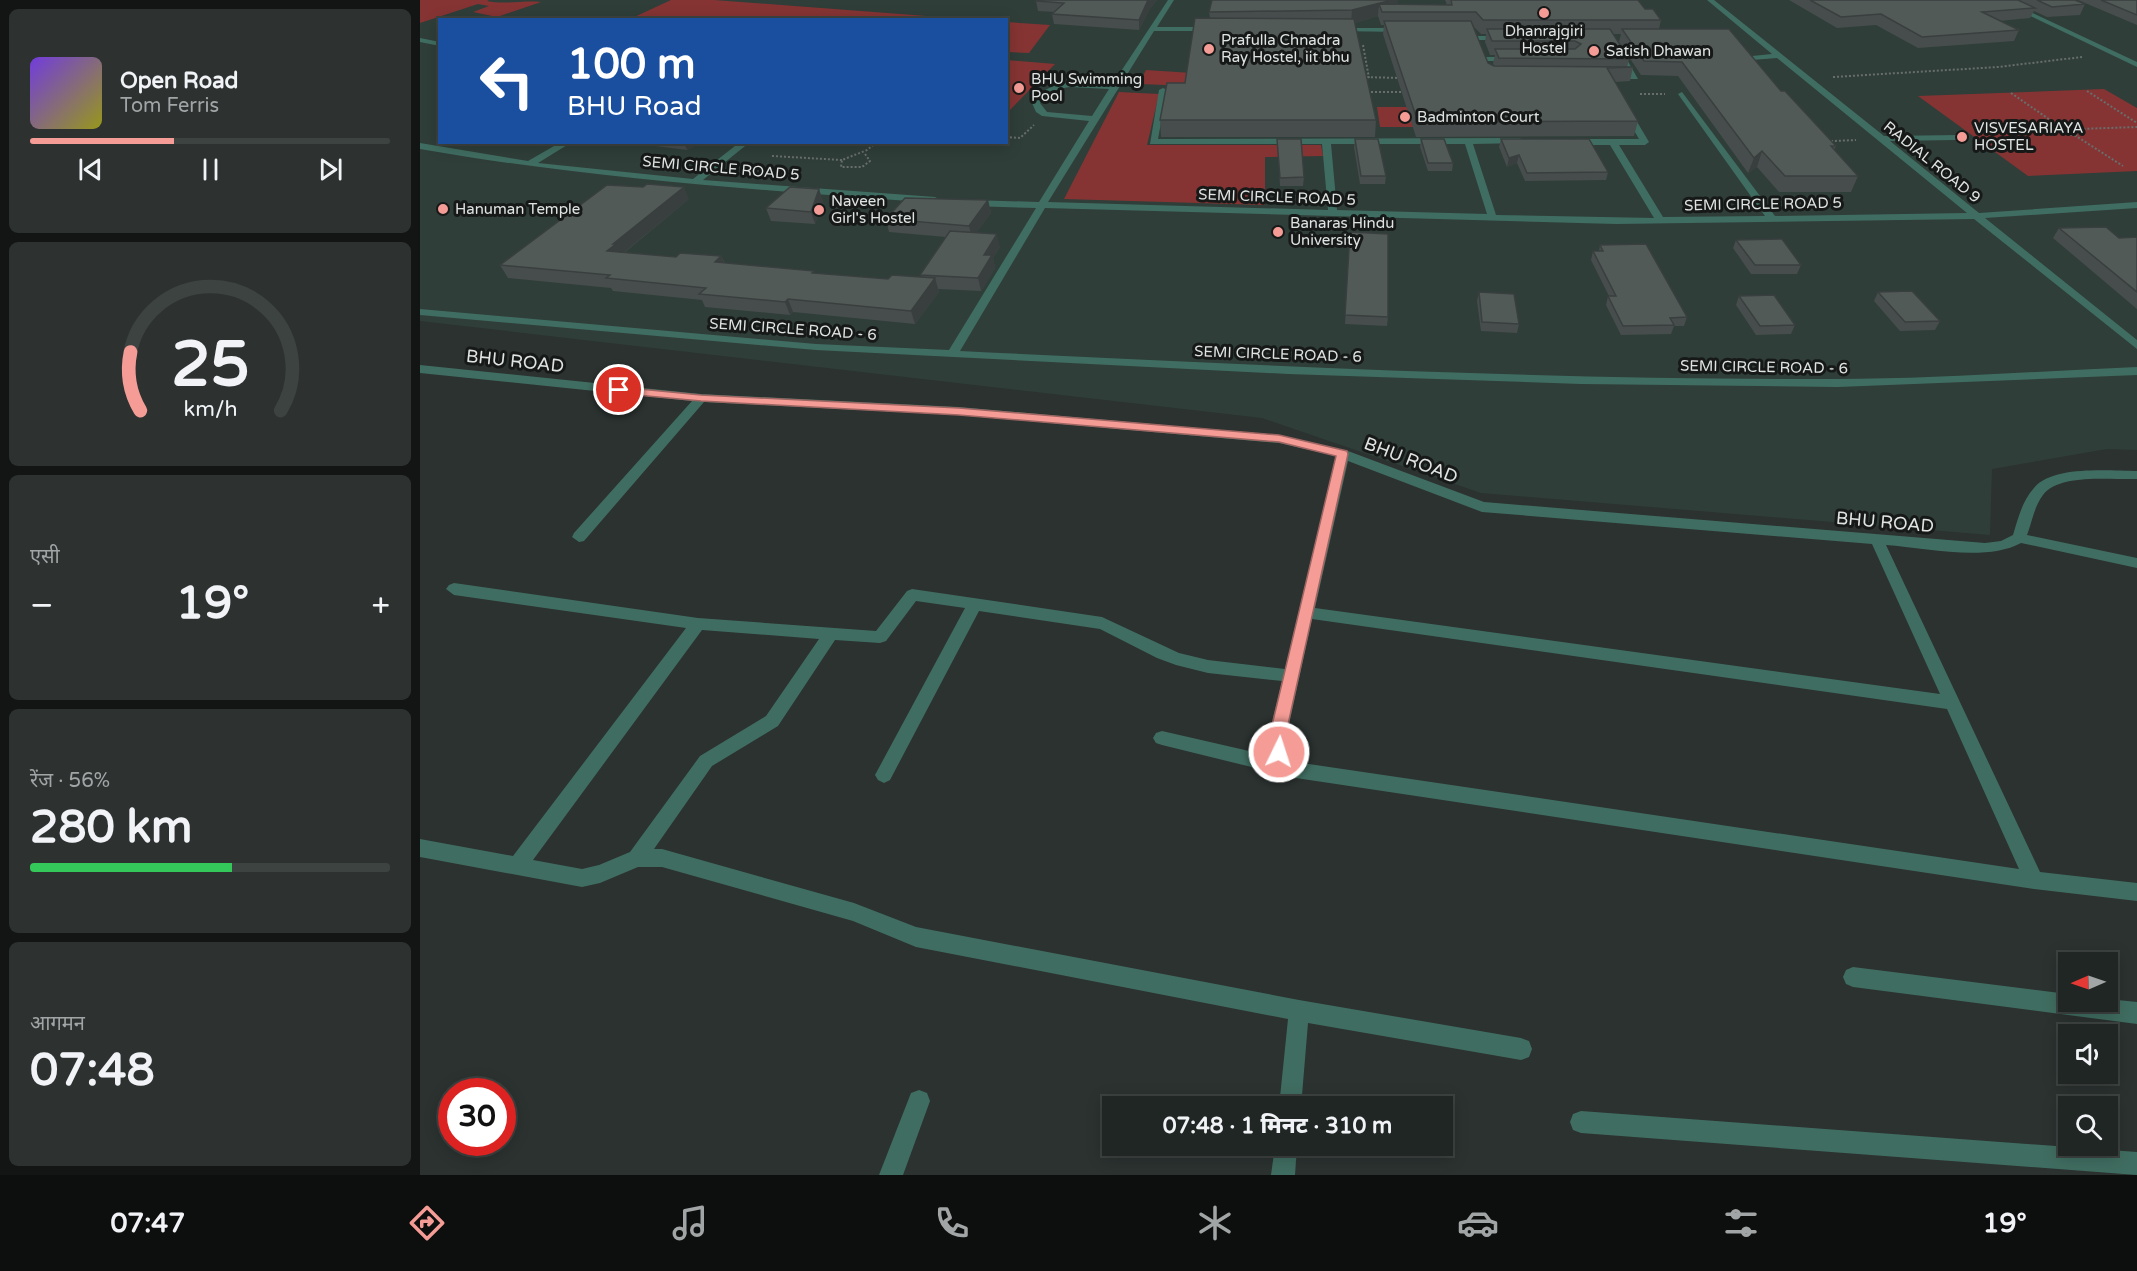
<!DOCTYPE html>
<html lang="hi">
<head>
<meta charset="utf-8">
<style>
	body { margin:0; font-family:"Varela Round","Noto Sans Devanagari",sans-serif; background:#2d3231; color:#f1f3f6; height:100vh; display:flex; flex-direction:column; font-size:22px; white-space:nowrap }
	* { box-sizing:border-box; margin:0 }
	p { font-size:20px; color:#a2a5a6 }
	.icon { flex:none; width:33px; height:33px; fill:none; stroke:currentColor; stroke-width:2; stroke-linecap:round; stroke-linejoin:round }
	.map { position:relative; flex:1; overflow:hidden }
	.details { display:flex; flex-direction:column; gap:9px; padding:9px; background:#121514; width:420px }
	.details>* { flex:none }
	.banner { position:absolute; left:18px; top:18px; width:570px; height:126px; border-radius:0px; box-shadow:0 3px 15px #0003,0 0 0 2px #3d4341; background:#1a4fa0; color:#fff; overflow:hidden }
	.needle { width:39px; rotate:268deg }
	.controls { position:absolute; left:1638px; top:952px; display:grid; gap:12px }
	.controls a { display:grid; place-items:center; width:60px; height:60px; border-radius:0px; background:#202624; box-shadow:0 3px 15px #0003,0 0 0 2px #3d4341; font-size:30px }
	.speed { position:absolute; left:18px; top:1078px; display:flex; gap:12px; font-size:30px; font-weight:700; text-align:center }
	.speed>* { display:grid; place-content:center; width:78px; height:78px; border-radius:50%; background:#202624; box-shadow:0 3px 15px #0003,0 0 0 2px #3d4341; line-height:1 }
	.speed .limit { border:9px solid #d22; background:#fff; color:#111 }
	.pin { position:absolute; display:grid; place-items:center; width:51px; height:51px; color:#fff; margin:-26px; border:3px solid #fff; border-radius:50%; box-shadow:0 2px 6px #0007 }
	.me { position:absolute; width:66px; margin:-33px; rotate:4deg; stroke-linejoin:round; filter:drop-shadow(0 0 4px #0008) }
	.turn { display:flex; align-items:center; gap:21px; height:126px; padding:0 30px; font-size:27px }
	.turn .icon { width:78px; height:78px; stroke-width:2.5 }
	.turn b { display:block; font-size:42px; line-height:51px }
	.big { font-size:45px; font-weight:800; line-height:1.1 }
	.details .widget { flex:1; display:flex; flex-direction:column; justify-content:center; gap:9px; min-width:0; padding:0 21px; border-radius:9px; background:#2d3231 }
	.details .dial { align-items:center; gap:0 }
	.dial svg { height:156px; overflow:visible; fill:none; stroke:#3d4341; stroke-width:7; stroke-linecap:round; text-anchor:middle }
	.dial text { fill:#f1f3f6; stroke:none }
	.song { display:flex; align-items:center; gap:18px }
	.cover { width:72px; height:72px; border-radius:9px; background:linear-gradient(135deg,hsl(260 70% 55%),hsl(60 70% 35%)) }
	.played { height:6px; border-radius:3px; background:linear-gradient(90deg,#f59c96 40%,#3d4341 40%) }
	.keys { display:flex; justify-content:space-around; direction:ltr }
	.heat { display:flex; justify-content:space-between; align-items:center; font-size:33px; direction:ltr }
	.charge { height:9px; border-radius:4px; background:linear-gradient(90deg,#34c759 56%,#3d4341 0) }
	.trip { position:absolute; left:682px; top:1096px; width:351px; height:60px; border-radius:0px; background:#202624; box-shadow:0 3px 15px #0003,0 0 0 2px #3d4341; font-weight:800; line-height:60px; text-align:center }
	.tab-bar { display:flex; height:96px; justify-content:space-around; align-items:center; background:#0d0f0e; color:#a2a5a6 }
	.tab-bar .icon { width:42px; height:42px }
	.tab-bar .active { color:#f59c96 }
	.tab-bar b { font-size:27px; color:#f1f3f6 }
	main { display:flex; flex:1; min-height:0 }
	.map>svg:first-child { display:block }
	.built { fill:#2f3e39; fill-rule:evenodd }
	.green { fill:#853433 }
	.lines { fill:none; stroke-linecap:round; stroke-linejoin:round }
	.path { stroke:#676e6c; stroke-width:2; stroke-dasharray:2 2; stroke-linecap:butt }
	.minor { fill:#406d61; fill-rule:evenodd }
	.wall { fill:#474d4c; fill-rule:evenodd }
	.shaded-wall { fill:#393f3e }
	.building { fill:#525a58; stroke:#393f3e; stroke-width:1.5 }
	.route { fill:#f59c96; stroke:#9f6562; stroke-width:1.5 }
	.poi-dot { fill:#f59c96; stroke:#161918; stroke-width:2 }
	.labels { text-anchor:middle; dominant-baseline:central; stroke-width:6; stroke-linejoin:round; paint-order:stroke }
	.far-poi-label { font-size:15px; fill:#dfe4e3; stroke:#161918; text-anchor:start }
	.far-street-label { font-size:15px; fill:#dfe4e3; stroke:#161918 }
	.street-label { font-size:18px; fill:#dfe4e3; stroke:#161918 }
</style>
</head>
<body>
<main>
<section class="details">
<div class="widget">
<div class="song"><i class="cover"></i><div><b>Open Road</b><p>Tom Ferris</p></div></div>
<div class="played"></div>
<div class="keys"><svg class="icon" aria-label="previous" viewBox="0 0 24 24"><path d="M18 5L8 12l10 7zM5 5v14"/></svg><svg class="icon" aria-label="pause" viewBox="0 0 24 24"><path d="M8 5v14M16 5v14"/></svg><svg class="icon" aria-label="next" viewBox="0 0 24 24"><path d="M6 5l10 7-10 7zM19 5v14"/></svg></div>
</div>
<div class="widget dial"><svg viewBox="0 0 100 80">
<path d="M14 69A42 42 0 1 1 86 69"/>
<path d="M14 69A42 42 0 0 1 9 39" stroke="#f59c96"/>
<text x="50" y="56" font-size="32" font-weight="700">25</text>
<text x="50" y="72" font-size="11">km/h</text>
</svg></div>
<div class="widget"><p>एसी</p>
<div class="heat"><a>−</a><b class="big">19°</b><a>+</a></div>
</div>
<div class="widget"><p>रेंज · 56%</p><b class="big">280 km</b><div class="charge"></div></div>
<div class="widget"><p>आगमन</p><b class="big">07:48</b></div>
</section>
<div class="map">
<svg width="1717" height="1175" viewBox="0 0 1717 1175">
	<rect width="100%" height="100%" fill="#2b3230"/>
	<path class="built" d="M0 0H1717V450L1687 449 1572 469 1570 535 1061 493 842 418 0 321ZM20 20H586V142H20Z"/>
	<g class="green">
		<path d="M0 0H69L67 1C85 5 103 0 121 2L77 17 53 12 69 6 58 4 0 23Z"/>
		<path d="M251 0H294L546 19H210Z"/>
		<path d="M587 22 630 25 609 53 587 52Z"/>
		<path d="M587 60 635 64 588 112 586 111Z"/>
		<path d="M726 70 772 73 798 87 719 84Z"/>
		<path d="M1684 89 1717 108V171L1608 176 1498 96Z"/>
		<path d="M699 92 739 94 727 145H901L903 156 845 157V205L644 199Z"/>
		<path d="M957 107H1009L1015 127H960Z"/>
	</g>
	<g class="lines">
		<g class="path">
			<path d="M943 45 949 78"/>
			<path d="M943 77 980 78"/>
			<path d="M1413 77 1578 67 1662 57"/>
			<path d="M1667 91 1717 123"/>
			<path d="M947 92H987"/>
			<path d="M1591 93 1636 124 1635 131"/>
			<path d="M1220 94H1245"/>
			<path d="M1636 124 1659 129"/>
			<path d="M1559 133 1635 131 1656 136 1703 166"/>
			<path d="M1656 136 1659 129 1717 127"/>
			<path d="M586 137 600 138 614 125"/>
			<path d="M1411 146 1412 141 1436 140"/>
			<path d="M445 154 450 161 442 167H421L422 160 447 150 457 142"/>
			<path d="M352 156 422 160"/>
		</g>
		<g class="minor">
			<path d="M748 0H754L737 27H791L795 29 791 31H734L628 202 908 210 902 144H730L739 90 743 88 747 90 738 139 1100 138 1104 141 1103 143 1053 144 1076 215 1234 218 1190 145H1151L1147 142 1151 139H1219L1202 110 1206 108 1210 110 1229 142 1225 145H1199L1243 217 1345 216 1258 94 1262 92 1355 216 1547 213 1357 58 1332 60V56L1352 54 1287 0H1294L1464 136 1539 135V139L1536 140 1470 141 1559 213 1717 202V208L1565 218 1717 340V349L1554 219 1196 224 625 208 540 351C831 365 1123 380 1415 379 1516 379 1617 371 1717 367V375L1418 387 1161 384 868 374 396 350 0 315V309L396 344 529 350 616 208 551 206 546 203 551 200 619 202 669 121 622 116 616 112 612 103C631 76 663 82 692 85ZM650 87 689 89 672 116 627 112 620 103C628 92 637 89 650 87ZM911 144H1045L1067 214 917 210Z"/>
			<path d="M1577 0H1585L1717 62V67Z"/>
			<path d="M917 28H983L987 30 983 32 915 31Z"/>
			<path d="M1057 36H1086L1090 38 1086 40H1054Z"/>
			<path d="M0 38 20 42V46L0 42Z"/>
			<path d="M1197 47 1201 49 1218 79H1192L1188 77 1192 75H1210L1193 49Z"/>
			<path d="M1065 57H1095L1099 59 1095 61H1062Z"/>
			<path d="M141 142H152L118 163 273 179 320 142H330L283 180 515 197 520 200 515 203C342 190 171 179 0 149V143L108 161Z"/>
			<path d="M0 365 281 394 539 407 859 435 928 451 1064 502 1565 543 1581 541 1593 535C1598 519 1602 501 1614 488 1633 465 1689 471 1717 471V479C1692 480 1639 473 1623 495 1614 507 1612 522 1607 535L1717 558V568L1601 543C1566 562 1506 548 1466 545L1620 872 1717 883V901L1614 889 876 778 742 745 736 743 733 738 736 733 742 731 855 757 848 738 862 681 788 673 756 665 737 658 680 629 559 611 470 780 464 783 458 780 455 775 545 608 496 601 466 641 460 643 415 640 358 726 292 766 234 849H242L434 903 496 927 879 1000 1101 1038 1109 1041 1112 1049 1109 1057 1101 1060 888 1023 881 1107H859L868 1019 496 947 433 921 242 867H218L180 883 162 887 0 857V839L93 856 266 628 34 595 26 589 29 585 34 583 278 618 456 631 487 591 492 589 682 617 759 653 788 660 865 669 916 456 859 443 539 415 284 402 164 541 159 542 152 537 154 533 272 401 0 373ZM928 461 1062 512 1452 544 1520 694 895 608ZM892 619 1527 709 1599 869 882 763 870 752 866 738ZM282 630 399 639 346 716 280 756 210 852 179 865 162 869 113 860Z"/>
			<path d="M1433 967 1648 994V1002H1688V999L1717 1002V1024L1433 987 1426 984 1423 977 1426 970Z"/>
			<path d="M499 1090 507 1093 510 1101 483 1175H459L491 1093Z"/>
			<path d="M1161 1111 1717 1152V1175L1161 1133 1153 1130 1150 1122 1153 1114Z"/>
			<path d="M855 1146H877L875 1175H851Z"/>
		</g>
	</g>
	<g class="wall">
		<path d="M618 0H737L729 10 719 30 634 24 632 14 635 12 618 11 616 1Z"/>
		<path d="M1025 0H1218L1225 9 1241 20 1239 29 1361 91 1416 146 1414 150 1438 176 1431 192H1359L1337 167 1328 173 1258 76 1221 75 1199 42 1201 34H1193L1209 59 1207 67H1213L1210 81 1195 82 1218 121 1214 136 996 137 963 34 964 25H961L958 16 935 23 956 120 955 137H741L740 120 765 83 790 18 789 12 978 5H1027ZM1053 26 1061 34H1066L1065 42 1070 55H1075L1073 63 1074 66 1068 63Z"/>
		<path d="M1369 0H1655L1665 4 1660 15 1627 17 1614 11 1610 18 1579 21 1599 30 1594 41 1498 48 1456 25 1417 28Z"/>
		<path d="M1658 0H1717V25Z"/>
		<path d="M857 139 884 177 883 186H860Z"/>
		<path d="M935 139 966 176 965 184H940L934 147Z"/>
		<path d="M1001 139 1033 163 1032 171H1008L1000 147Z"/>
		<path d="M1081 139 1188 172 1186 180 1105 181 1097 163 1087 167 1079 147Z"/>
		<path d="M204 142H280L267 150Z"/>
		<path d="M269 199 204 253 256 257 301 256 305 263 395 273 468 279 501 277 500 275 526 237 469 232 466 219 568 200 571 213 556 233 580 247 573 258 575 268 561 291 518 289 519 292 495 324 373 312 370 315 285 307 282 300 193 291 191 288 88 278 80 265Z"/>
		<path d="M403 201 395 224 351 221 346 208Z"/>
		<path d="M1639 228 1699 238 1717 237V309L1633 238Z"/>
		<path d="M930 232 968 317 967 326 925 324Z"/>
		<path d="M1316 240 1381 265 1377 274H1331L1313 248Z"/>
		<path d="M1180 245 1267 317 1264 326H1254L1251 334 1201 335 1186 305 1188 296H1189L1171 260 1173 251H1179Z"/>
		<path d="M1059 292 1099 324 1097 333 1061 331 1057 301Z"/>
		<path d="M1458 292 1520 321 1515 330 1480 331 1454 301Z"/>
		<path d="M1319 296 1375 325 1371 334 1336 335 1316 305Z"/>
	</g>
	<g class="shaded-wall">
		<path d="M728 0H737L729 10 719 30V20Z"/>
		<path d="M972 0H978L977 11 959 4 958 16 931 24 932 10Z"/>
		<path d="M264 142H280L267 150Z"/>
		<path d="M1342 151 1337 167 1328 173 1334 158Z"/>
		<path d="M1099 155 1097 163 1087 167 1089 158Z"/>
		<path d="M264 187 269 199 202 254 187 251 193 244Z"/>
		<path d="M399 189 403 201 395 224 391 212Z"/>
		<path d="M568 200 571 213 552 239 549 226Z"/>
		<path d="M577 234 580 247 573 258 575 268 561 291 558 278 564 255Z"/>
		<path d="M301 256 307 269 295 262Z"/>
		<path d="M515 278 519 292 495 324 491 311Z"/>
		<path d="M368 299 373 312 370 315 365 302Z"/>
	</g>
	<g class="building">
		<path d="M618 0H728L719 20 632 14 644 3 616 1Z"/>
		<path d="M792 0H972L932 10 789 12Z"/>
		<path d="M1031 0H1218L1225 9H1233L1241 20H1063L1056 12H962L959 4 1032 5Z"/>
		<path d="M1390 0H1598L1615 8 1562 12 1599 30 1502 37 1461 14 1421 17Z"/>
		<path d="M1617 0H1655L1665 4 1632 7Z"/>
		<path d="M1681 0H1717V15Z"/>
		<path d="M775 18 934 19 956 120H740L747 83H765Z"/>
		<path d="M964 21H1051L1068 63 1074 66 1213 67 1187 68 1218 121 998 122Z"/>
		<path d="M1067 29H1190L1209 59 1079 58 1075 49H1155L1161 44 1155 41H1072Z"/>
		<path d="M1202 29H1309L1361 91H1365L1416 146H1411L1438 176H1365L1342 151 1334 158 1262 62 1224 61Z"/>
		<path d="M857 139H881L884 177 860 178Z"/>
		<path d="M935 139H958L966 176H941Z"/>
		<path d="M1001 139H1024L1033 163H1008Z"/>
		<path d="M1081 139H1169L1188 172 1107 173 1099 155 1089 158Z"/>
		<path d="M227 184 264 187 193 244H196L187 251 256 257 260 253 301 256 295 262 394 271 392 273 468 279 472 275 515 278 491 311 368 299 365 302 279 294 286 288 186 278 190 275 80 265 187 185 223 187Z"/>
		<path d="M370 187 399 189 391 212 346 208Z"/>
		<path d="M485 198 568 200 549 226 466 219Z"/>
		<path d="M1686 227 1699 238 1717 237V292L1639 228Z"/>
		<path d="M530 231 577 234 564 255H572L558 278 500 275Z"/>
		<path d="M930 232 968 234V317L925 315Z"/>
		<path d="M1362 239 1381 265H1335L1316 240Z"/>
		<path d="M1226 244 1267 317 1250 318 1254 325 1203 326 1188 296H1196L1173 251H1183L1180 245Z"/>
		<path d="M1492 291 1520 321 1485 322 1458 292Z"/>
		<path d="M1059 292 1094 294 1099 324 1062 322Z"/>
		<path d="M1354 295 1375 325 1340 326 1319 296Z"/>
	</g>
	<path class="route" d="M199 387 281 395 539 408 859 435 927 451 928 454 865 738 866 752 864 757H853L849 738 916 456 859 442 539 415 281 401 195 393 193 390Z"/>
	<g class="poi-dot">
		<circle cx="1124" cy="13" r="6"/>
		<circle cx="789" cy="49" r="6"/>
		<circle cx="1174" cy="51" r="6"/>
		<circle cx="599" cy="88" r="6"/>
		<circle cx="985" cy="117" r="6"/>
		<circle cx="1542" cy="137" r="6"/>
		<circle cx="23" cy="209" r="6"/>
		<circle cx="399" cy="210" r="6"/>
		<circle cx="858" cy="232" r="6"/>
	</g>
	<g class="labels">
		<g class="far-poi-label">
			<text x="1124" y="31" text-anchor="middle">Dhanrajgiri<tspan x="1124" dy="17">Hostel</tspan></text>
			<text x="801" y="40">Prafulla Chnadra<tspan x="801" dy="17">Ray Hostel, iit bhu</tspan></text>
			<text x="1186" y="51">Satish Dhawan</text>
			<text x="611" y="79">BHU Swimming<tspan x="611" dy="17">Pool</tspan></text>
			<text x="997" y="117">Badminton Court</text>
			<text x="1554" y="128">VISVESARIAYA<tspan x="1554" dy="17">HOSTEL</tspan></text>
			<text x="411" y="201">Naveen<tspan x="411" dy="17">Girl's Hostel</tspan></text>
			<text x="35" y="209">Hanuman Temple</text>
			<text x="870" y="223">Banaras Hindu<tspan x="870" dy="17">University</tspan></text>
		</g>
		<g class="far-street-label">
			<text transform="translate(1512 162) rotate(39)">RADIAL ROAD 9</text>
			<text transform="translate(301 168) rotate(5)">SEMI CIRCLE ROAD 5</text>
			<text transform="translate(857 197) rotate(2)">SEMI CIRCLE ROAD 5</text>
			<text transform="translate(1343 204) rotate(-1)">SEMI CIRCLE ROAD 5</text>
			<text transform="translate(373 329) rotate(4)">SEMI CIRCLE ROAD - 6</text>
			<text transform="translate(858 354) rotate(2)">SEMI CIRCLE ROAD - 6</text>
			<text transform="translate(1344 367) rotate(1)">SEMI CIRCLE ROAD - 6</text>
		</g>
		<g class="street-label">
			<text transform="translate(95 361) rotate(6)">BHU ROAD</text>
			<text transform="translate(991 460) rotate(21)">BHU ROAD</text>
			<text transform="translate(1465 522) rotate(5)">BHU ROAD</text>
		</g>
	</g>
</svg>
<div class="controls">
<a><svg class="needle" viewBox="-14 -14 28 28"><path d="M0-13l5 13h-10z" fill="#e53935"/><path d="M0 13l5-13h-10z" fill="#a2a5a6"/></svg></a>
<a><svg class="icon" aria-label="sound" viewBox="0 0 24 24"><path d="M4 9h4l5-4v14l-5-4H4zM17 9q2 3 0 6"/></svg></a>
<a><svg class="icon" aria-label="search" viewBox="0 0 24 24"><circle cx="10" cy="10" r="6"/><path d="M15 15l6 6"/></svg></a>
</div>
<div class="speed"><div class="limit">30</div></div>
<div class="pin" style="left:199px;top:390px;background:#d93025"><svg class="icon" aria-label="arrive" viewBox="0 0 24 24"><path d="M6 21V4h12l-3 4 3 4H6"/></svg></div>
<svg class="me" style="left:859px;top:752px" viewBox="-20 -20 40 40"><circle r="17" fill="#f59c96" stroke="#fff" stroke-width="3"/><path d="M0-11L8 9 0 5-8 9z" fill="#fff"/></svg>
<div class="trip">07:48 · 1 मिनट · 310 m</div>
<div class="banner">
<div class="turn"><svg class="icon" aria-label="left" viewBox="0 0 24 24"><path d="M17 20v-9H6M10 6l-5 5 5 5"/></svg><div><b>100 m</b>BHU Road</div></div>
</div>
</div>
</main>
<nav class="tab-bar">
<b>07:47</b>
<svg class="icon active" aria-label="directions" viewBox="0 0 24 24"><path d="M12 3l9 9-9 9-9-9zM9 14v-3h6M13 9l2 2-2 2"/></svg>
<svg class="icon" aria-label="music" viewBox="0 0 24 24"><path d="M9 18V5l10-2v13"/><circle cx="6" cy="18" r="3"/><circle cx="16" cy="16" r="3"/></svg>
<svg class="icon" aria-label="phone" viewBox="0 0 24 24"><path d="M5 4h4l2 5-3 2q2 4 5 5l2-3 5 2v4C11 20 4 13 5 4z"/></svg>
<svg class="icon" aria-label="climate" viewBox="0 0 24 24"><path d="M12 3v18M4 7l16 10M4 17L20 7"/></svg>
<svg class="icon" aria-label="car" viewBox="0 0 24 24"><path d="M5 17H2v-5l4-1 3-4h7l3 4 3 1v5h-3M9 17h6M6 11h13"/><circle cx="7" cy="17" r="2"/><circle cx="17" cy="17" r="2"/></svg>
<svg class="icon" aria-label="filters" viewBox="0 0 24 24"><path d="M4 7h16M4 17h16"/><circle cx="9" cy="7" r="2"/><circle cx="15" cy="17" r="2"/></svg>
<b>19°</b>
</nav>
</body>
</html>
